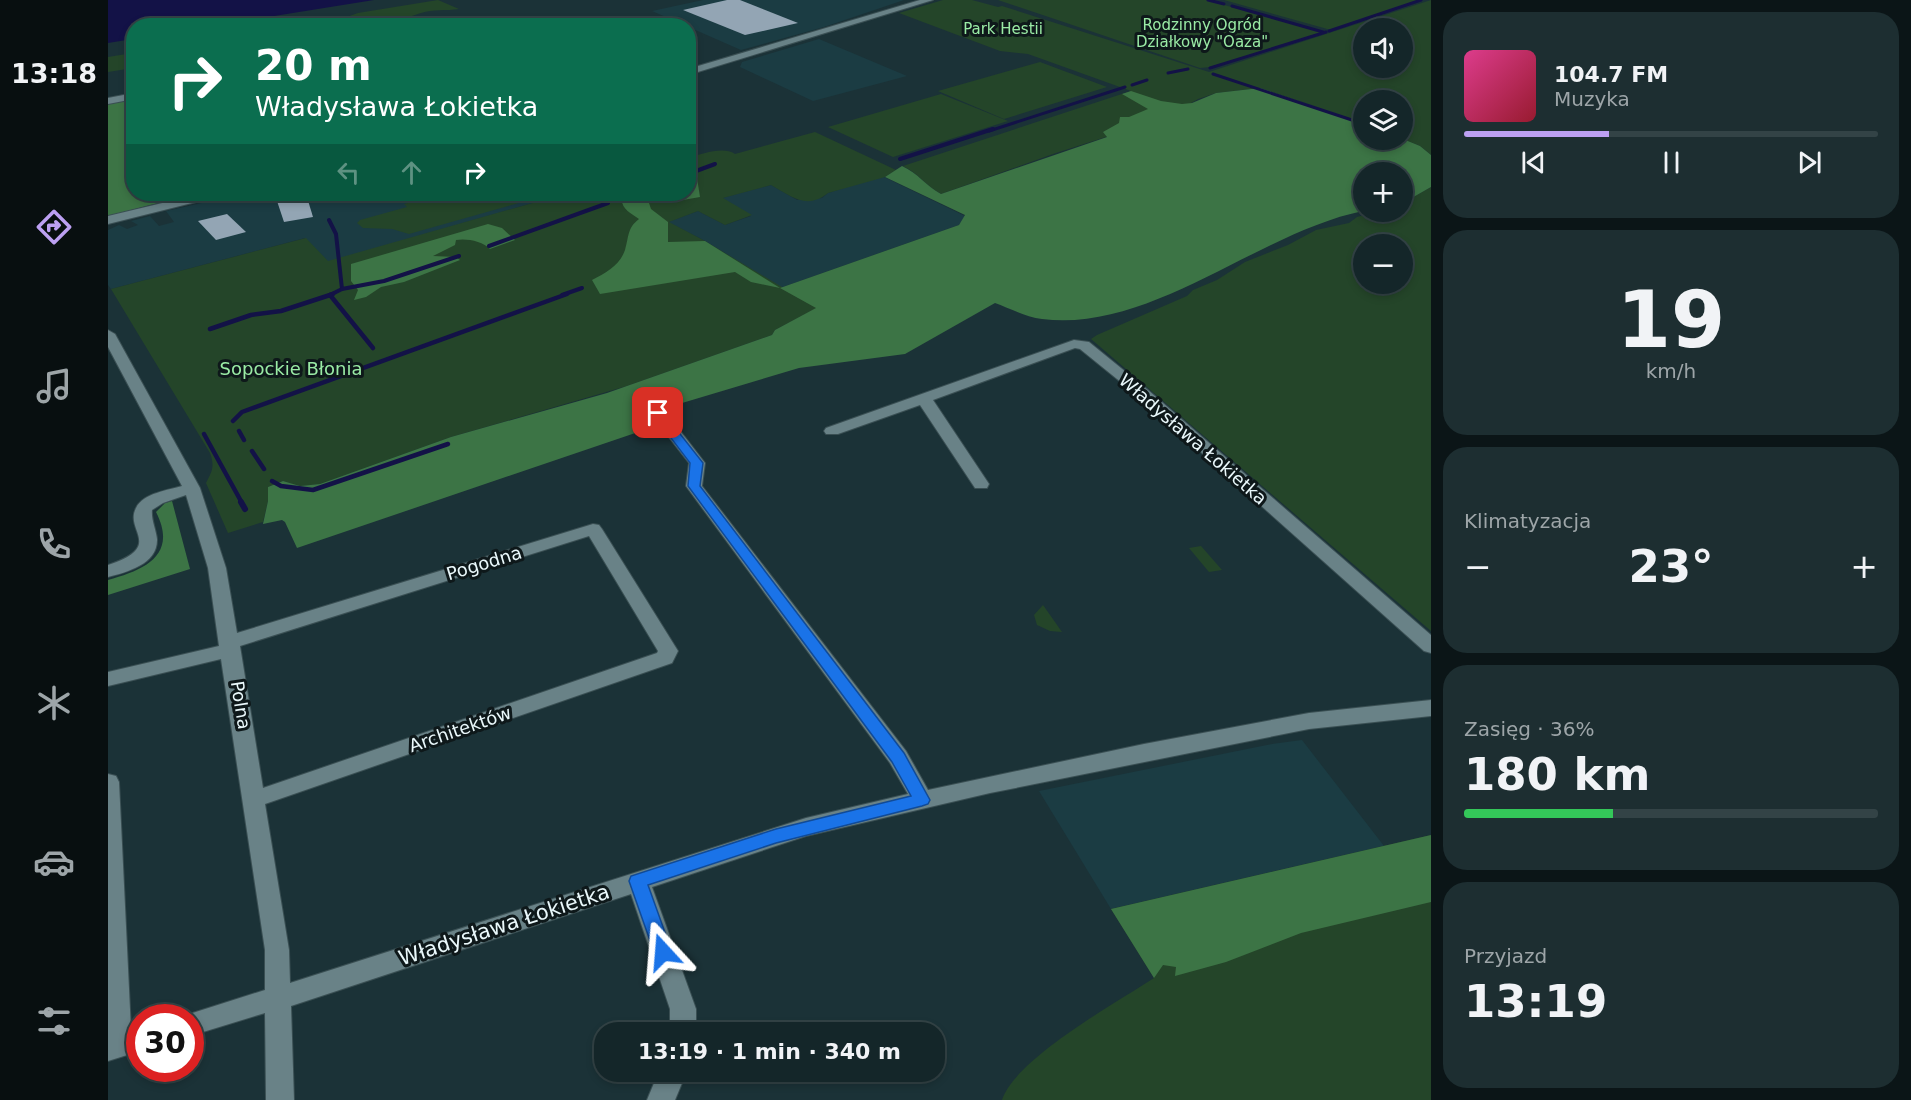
<!DOCTYPE html>
<html lang="pl">
<head>
<meta charset="utf-8">
<style>
	body { margin:0; font-family:"DejaVu Sans",sans-serif; background:#1d2e31; color:#f1f3f6; height:100vh; display:flex; flex-direction:column; font-size:22px; white-space:nowrap }
	* { box-sizing:border-box; margin:0 }
	p { font-size:20px; color:#9da5a8 }
	.icon { flex:none; width:33px; height:33px; fill:none; stroke:currentColor; stroke-width:2; stroke-linecap:round; stroke-linejoin:round }
	.map { position:relative; flex:1; overflow:hidden }
	.panel { display:flex; flex-direction:column; gap:12px; padding:12px; background:#0b1517; width:480px }
	.panel>* { flex:none }
	.guide { position:absolute; left:18px; top:18px; width:570px; height:183px; border-radius:24px; box-shadow:0 3px 9px #0003,0 0 0 2px #334346; background:#0b6e4f; color:#fff; overflow:hidden }
	.controls { position:absolute; left:1245px; top:18px; display:grid; gap:12px }
	.controls a { display:grid; place-items:center; width:60px; height:60px; border-radius:50%; background:#142629; box-shadow:0 3px 9px #0003,0 0 0 2px #334346; font-size:30px }
	.speed { position:absolute; left:18px; top:1004px; display:flex; gap:12px; font-size:30px; font-weight:700; text-align:center }
	.speed>* { display:grid; place-content:center; width:78px; height:78px; border-radius:50%; background:#142629; box-shadow:0 3px 9px #0003,0 0 0 2px #334346; line-height:1 }
	.speed .limit { border:9px solid #d22; background:#fff; color:#111 }
	.pin { position:absolute; display:grid; place-items:center; width:51px; height:51px; color:#fff; margin:-26px; border-radius:12px; box-shadow:0 3px 9px #0006 }
	.me { position:absolute; width:66px; margin:-33px; rotate:341deg; stroke-linejoin:round; filter:drop-shadow(0 0 4px #0008) }
	.turn { display:flex; align-items:center; gap:21px; height:126px; padding:0 30px; font-size:27px }
	.turn .icon { width:78px; height:78px; stroke-width:2.5 }
	.turn b { display:block; font-size:42px; line-height:51px }
	.lanes { display:flex; align-items:center; height:57px; padding:0 30px; background:#0003; justify-content:center; gap:30px; direction:ltr }
	.lanes .off { opacity:.35 }
	.big { font-size:45px; font-weight:700; line-height:1.1 }
	.panel .card { flex:1; display:flex; flex-direction:column; justify-content:center; gap:9px; min-width:0; padding:0 21px; border-radius:24px; background:#1d2e31 }
	.panel .dial { align-items:center; gap:0 }
	.dial b { font-size:78px; line-height:1 }
	.song { display:flex; align-items:center; gap:18px }
	.cover { width:72px; height:72px; border-radius:9px; background:linear-gradient(135deg,hsl(330 70% 55%),hsl(350 70% 35%)) }
	.played { height:6px; border-radius:3px; background:linear-gradient(90deg,#bca0f2 35%,#334346 35%) }
	.keys { display:flex; justify-content:space-around; direction:ltr }
	.heat { display:flex; justify-content:space-between; align-items:center; font-size:33px; direction:ltr }
	.charge { height:9px; border-radius:4px; background:linear-gradient(90deg,#34c759 36%,#334346 0) }
	.trip { position:absolute; left:486px; top:1022px; width:351px; height:60px; border-radius:24px; background:#142629; box-shadow:0 3px 9px #0003,0 0 0 2px #334346; font-weight:700; line-height:60px; text-align:center }
	main { display:flex; flex:1; min-height:0 }
	.menu { display:flex; flex-direction:column; width:108px; justify-content:space-around; align-items:center; background:#080f10; color:#9da5a8 }
	.menu .icon { width:42px; height:42px }
	.menu .active { color:#bca0f2 }
	.menu b { font-size:27px; color:#f1f3f6 }
	.map>svg:first-child { display:block }
	.built { fill:#1b3c43 }
	.green { fill:#244529; fill-rule:evenodd }
	.forest { fill:#3c7445 }
	.water { fill:#131247 }
	.lines { fill:none; stroke-linecap:round; stroke-linejoin:round }
	.stream-far3 { stroke:#131247; stroke-width:3 }
	.stream-far2 { stroke:#131247; stroke-width:4 }
	.stream-far1 { stroke:#131247; stroke-width:4.5 }
	.stream { stroke:#131247; stroke-width:6 }
	.building { fill:#93a5b4 }
	.minor-casing { stroke:#3a4f53; stroke-width:2 }
	.minor { fill:#698287; fill-rule:evenodd }
	.route { fill:#1a73e8; stroke:#114b97; stroke-width:1.5 }
	.labels { text-anchor:middle; dominant-baseline:central; stroke-width:6; stroke-linejoin:round; paint-order:stroke }
	.far-park-label { font-size:15px; fill:#9aeba5; stroke:#0e181a }
	.park-label { font-size:18px; fill:#9aeba5; stroke:#0e181a }
	.street-label { font-size:18px; fill:#eaf8fb; stroke:#0e181a }
	.near-street-label { font-size:21px; fill:#eaf8fb; stroke:#0e181a }
</style>
</head>
<body>
<main>
<nav class="menu">
<b>13:18</b>
<svg class="icon active" aria-label="directions" viewBox="0 0 24 24"><path d="M12 3l9 9-9 9-9-9zM9 14v-3h6M13 9l2 2-2 2"/></svg>
<svg class="icon" aria-label="music" viewBox="0 0 24 24"><path d="M9 18V5l10-2v13"/><circle cx="6" cy="18" r="3"/><circle cx="16" cy="16" r="3"/></svg>
<svg class="icon" aria-label="phone" viewBox="0 0 24 24"><path d="M5 4h4l2 5-3 2q2 4 5 5l2-3 5 2v4C11 20 4 13 5 4z"/></svg>
<svg class="icon" aria-label="climate" viewBox="0 0 24 24"><path d="M12 3v18M4 7l16 10M4 17L20 7"/></svg>
<svg class="icon" aria-label="car" viewBox="0 0 24 24"><path d="M5 17H2v-5l4-1 3-4h7l3 4 3 1v5h-3M9 17h6M6 11h13"/><circle cx="7" cy="17" r="2"/><circle cx="17" cy="17" r="2"/></svg>
<svg class="icon" aria-label="filters" viewBox="0 0 24 24"><path d="M4 7h16M4 17h16"/><circle cx="9" cy="7" r="2"/><circle cx="15" cy="17" r="2"/></svg>
</nav>
<div class="map">
<svg width="1323" height="1100" viewBox="0 0 1323 1100">
	<rect width="100%" height="100%" fill="#1b3237"/>
	<g class="built">
		<path d="M595 0H796L716 27 633 50 544 11Z"/>
		<path d="M711 39 799 76 705 101 632 67 634 62Z"/>
		<path d="M774 176 857 216 851 225 672 288 597 241 560 222 590 211 617 225 643 216 614 198 663 185 689 200 714 198 720 193Z"/>
		<path d="M134 194H456L220 262 197 238 3 289 0 285V230L11 225 19 229 30 225 23 221 42 216 51 226 66 222 58 211Z"/>
		<path d="M1194 740 1276 846 1003 909 931 791 1164 744Z"/>
	</g>
	<g class="green">
		<path d="M330 0 351 9C338 11 325 9 313 13 296 19 245 33 230 20L250 13Z"/>
		<path d="M835 0H864L890 7 894 6 1101 72 1323 0V155L1312 146 1295 139 1294 100H1256L1255 123 1152 88 1108 93 1090 99 1057 118 948 153 833 194C818 186 810 173 795 166L1023 91 920 54 892 51 791 13ZM1256 28H1294V68H1256Z"/>
		<path d="M890 0H1098L1214 32 1112 66 1092 68Z"/>
		<path d="M1116 0H1311L1223 30Z"/>
		<path d="M25 53V68L0 72V57Z"/>
		<path d="M932 62 999 87 896 119 830 91Z"/>
		<path d="M833 94 900 121 785 157 720 127Z"/>
		<path d="M707 132 788 170 777 177 720 193C699 210 684 197 663 185L615 198 644 215 617 225 590 211 561 222 597 241 709 308 667 330 664 335 519 386 343 437 212 484 192 486 175 481 160 487V501L155 522 120 533 98 483C104 472 107 466 102 453L3 289 198 238 220 261 456 194H580L581 158C594 154 615 146 627 154Z"/>
		<path d="M1323 187V631L983 339 989 335 1079 296 1085 290 1109 280 1137 262 1180 245 1208 230 1241 223 1249 217 1267 212H1294L1298 208 1295 203ZM1256 244H1294V284H1256Z"/>
		<path d="M293 194H443L301 234 284 229 255 228 249 223 252 220 299 207 296 204 304 202Z"/>
		<path d="M1093 546 1114 570 1101 572 1081 548Z"/>
		<path d="M935 605 954 632 942 631 929 625 926 615Z"/>
		<path d="M1323 835V1100H894C908 1058 1008 1003 1046 978L1003 909Z"/>
	</g>
	<g class="forest">
		<path d="M1152 88 1255 123 1256 140 1295 139 1312 146 1323 155V187L1295 203 1294 172H1256L1255 211C1151 232 1043 333 934 319 918 317 901 308 887 303L797 354 691 368 534 415 542 428 189 548 177 522 174 520 155 524 160 501V487L175 481 192 486 212 484 343 437 499 393 664 335 667 330 708 308 672 288 643 282 627 272 492 294 484 280C498 273 512 265 517 250 521 237 519 228 531 219 522 213 510 207 515 194H580L581 171 589 178 592 197 569 201 551 198 541 203 543 209 560 222V242L597 241 672 288 851 225 857 215 777 177 794 166C810 173 818 186 833 194L999 137 995 132 1011 123 1012 117H1021L1040 109 1014 94 1023 91 1053 101 1074 104 1084 103 1108 93Z"/>
		<path d="M25 98 26 194H85L0 216V103Z"/>
		<path d="M380 224 394 228 407 240 382 249C375 241 358 238 348 240L347 245 325 256 348 257 352 260 296 282 273 287 258 297 246 300 250 290 243 281V264Z"/>
		<path d="M64 501 82 569 0 595V580C37 570 70 555 48 512L57 503Z"/>
		<path d="M1323 835V902L1193 933 1118 962 1067 976 1068 967 1055 965 1046 978 1003 909Z"/>
	</g>
	<path class="water" d="M0 0H266L110 25 26 26 25 39 0 43Z"/>
	<g class="lines">
		<g class="stream-far3">
			<path d="M1100 0 1116 4"/>
			<path d="M1124 6 1215 32"/>
			<path d="M1221 31 1313 0"/>
			<path d="M1102 68 1218 32"/>
			<path d="M1060 73 1080 69"/>
			<path d="M1105 74 1256 124"/>
			<path d="M1024 85 1039 80"/>
			<path d="M881 131 1017 87"/>
		</g>
		<g class="stream-far2">
			<path d="M792 159 885 129"/>
			<path d="M580 174 607 164"/>
			<path d="M511 199 527 194"/>
			<path d="M221 220 228 234 234 289 222 295"/>
			<path d="M381 246 500 203"/>
			<path d="M234 289 276 281 351 256"/>
			<path d="M454 295 474 288"/>
		</g>
		<g class="stream-far1">
			<path d="M225 294 222 295 265 348"/>
			<path d="M102 329 143 315 173 311 222 295"/>
			<path d="M125 421 134 412 459 294"/>
			<path d="M131 431 136 440"/>
			<path d="M96 434 134 503"/>
			<path d="M144 451 156 469"/>
			<path d="M164 481 173 486 205 490 340 444"/>
		</g>
		<path class="stream" d="M133 502 137 509"/>
	</g>
	<g class="building">
		<path d="M619 0H632L690 23 637 35 575 10Z"/>
		<path d="M198 194 205 217 176 222 169 201Z"/>
		<path d="M119 214 138 232 108 240 90 221Z"/>
	</g>
	<g class="lines">
		<defs>
			<g id="minor">
				<path d="M812 0H825L580 75V69Z"/>
				<path d="M26 93V99L0 104V98Z"/>
				<path d="M92 194H110L108 197 0 224V216Z"/>
				<path d="M0 330 7 334 92 488 118 568 129 633 485 524 491 525 494 529 570 651 564 663 157 804 181 950 182 983 698 818 800 794 782 763 578 486 581 463 542 413 550 408 556 410 597 463 594 486 798 751 820 790 1036 744 1201 713 1323 700V716L1201 729 882 793 698 836 544 887 588 1009V1032H562V1009L523 894 183 1006 186 1100H158L157 1013 82 1036V1017H72L157 990V950L113 659 0 686V672L111 646 100 568 78 495 55 503 44 510C43 520 48 529 49 539 50 564 19 572 0 577V565C57 546 16 531 28 508 35 493 61 490 74 486L0 347ZM481 536 550 651 549 653 155 788 132 646Z"/>
				<path d="M966 340 981 342 1040 390 1323 635V653L1316 651 1030 396 972 349 967 348 825 400 881 484 879 488H867L812 405 730 434H718L716 431 718 428Z"/>
				<path d="M0 774 8 776 11 782 23 1030 32 1027V1051L0 1061Z"/>
				<path d="M551 1071H579L567 1100H539Z"/>
			</g>
		</defs>
		<use href="#minor" class="minor-casing"/>
		<use href="#minor" class="minor"/>
	</g>
	<path class="route" d="M550 410 554 411 595 463 592 486 796 753 822 800 820 804 814 806 668 843 540 885 564 952 562 958 555 960 548 958 546 952 521 881 523 876 668 829 803 796 784 762 580 486 582 463 544 413Z"/>
	<g class="labels">
		<g class="far-park-label">
			<text x="1094" y="25">Rodzinny Ogród<tspan x="1094" dy="17">Działkowy "Oaza"</tspan></text>
			<text x="895" y="29">Park Hestii</text>
		</g>
		<g class="park-label">
			<text x="183" y="368">Sopockie Błonia</text>
		</g>
		<g class="street-label">
			<text transform="translate(1085 439) rotate(41)">Władysława Łokietka</text>
			<text transform="translate(376 563) rotate(-17)">Pogodna</text>
			<text transform="translate(133 705) rotate(81)">Polna</text>
			<text transform="translate(352 729) rotate(-19)">Architektów</text>
		</g>
		<g class="near-street-label">
			<text transform="translate(396 925) rotate(-18)">Władysława Łokietka</text>
		</g>
	</g>
</svg>
<div class="controls">
<a><svg class="icon" aria-label="sound" viewBox="0 0 24 24"><path d="M4 9h4l5-4v14l-5-4H4zM17 9q2 3 0 6"/></svg></a>
<a><svg class="icon" aria-label="layers" viewBox="0 0 24 24"><path d="M12 4l9 5-9 5-9-5zM3 14l9 5 9-5"/></svg></a>
<a>+</a>
<a>−</a>
</div>
<div class="speed"><div class="limit">30</div></div>
<div class="pin" style="left:550px;top:413px;background:#d93025"><svg class="icon" aria-label="arrive" viewBox="0 0 24 24"><path d="M6 21V4h12l-3 4 3 4H6"/></svg></div>
<svg class="me" style="left:555px;top:952px" viewBox="-20 -20 40 40"><path d="M0-17L14 15 0 8-14 15z" fill="#1a73e8" stroke="#fff" stroke-width="4"/></svg>
<div class="trip">13:19 · 1 min · 340 m</div>
<div class="guide">
<div class="turn"><svg class="icon" aria-label="right" viewBox="0 0 24 24"><path d="M7 20v-9h11M14 6l5 5-5 5"/></svg><div><b>20 m</b>Władysława Łokietka</div></div>
<div class="lanes"><svg class="icon off" aria-label="left" viewBox="0 0 24 24"><path d="M17 20v-9H6M10 6l-5 5 5 5"/></svg><svg class="icon off" aria-label="ahead" viewBox="0 0 24 24"><path d="M12 20V5M6 11l6-6 6 6"/></svg><svg class="icon" aria-label="right" viewBox="0 0 24 24"><path d="M7 20v-9h11M14 6l5 5-5 5"/></svg></div>
</div>
</div>
<section class="panel">
<div class="card">
<div class="song"><i class="cover"></i><div><b>104.7 FM</b><p>Muzyka</p></div></div>
<div class="played"></div>
<div class="keys"><svg class="icon" aria-label="previous" viewBox="0 0 24 24"><path d="M18 5L8 12l10 7zM5 5v14"/></svg><svg class="icon" aria-label="pause" viewBox="0 0 24 24"><path d="M8 5v14M16 5v14"/></svg><svg class="icon" aria-label="next" viewBox="0 0 24 24"><path d="M6 5l10 7-10 7zM19 5v14"/></svg></div>
</div>
<div class="card dial"><b>19</b><p>km/h</p></div>
<div class="card"><p>Klimatyzacja</p>
<div class="heat"><a>−</a><b class="big">23°</b><a>+</a></div>
</div>
<div class="card"><p>Zasięg · 36%</p><b class="big">180 km</b><div class="charge"></div></div>
<div class="card"><p>Przyjazd</p><b class="big">13:19</b></div>
</section>
</main>
</body>
</html>
